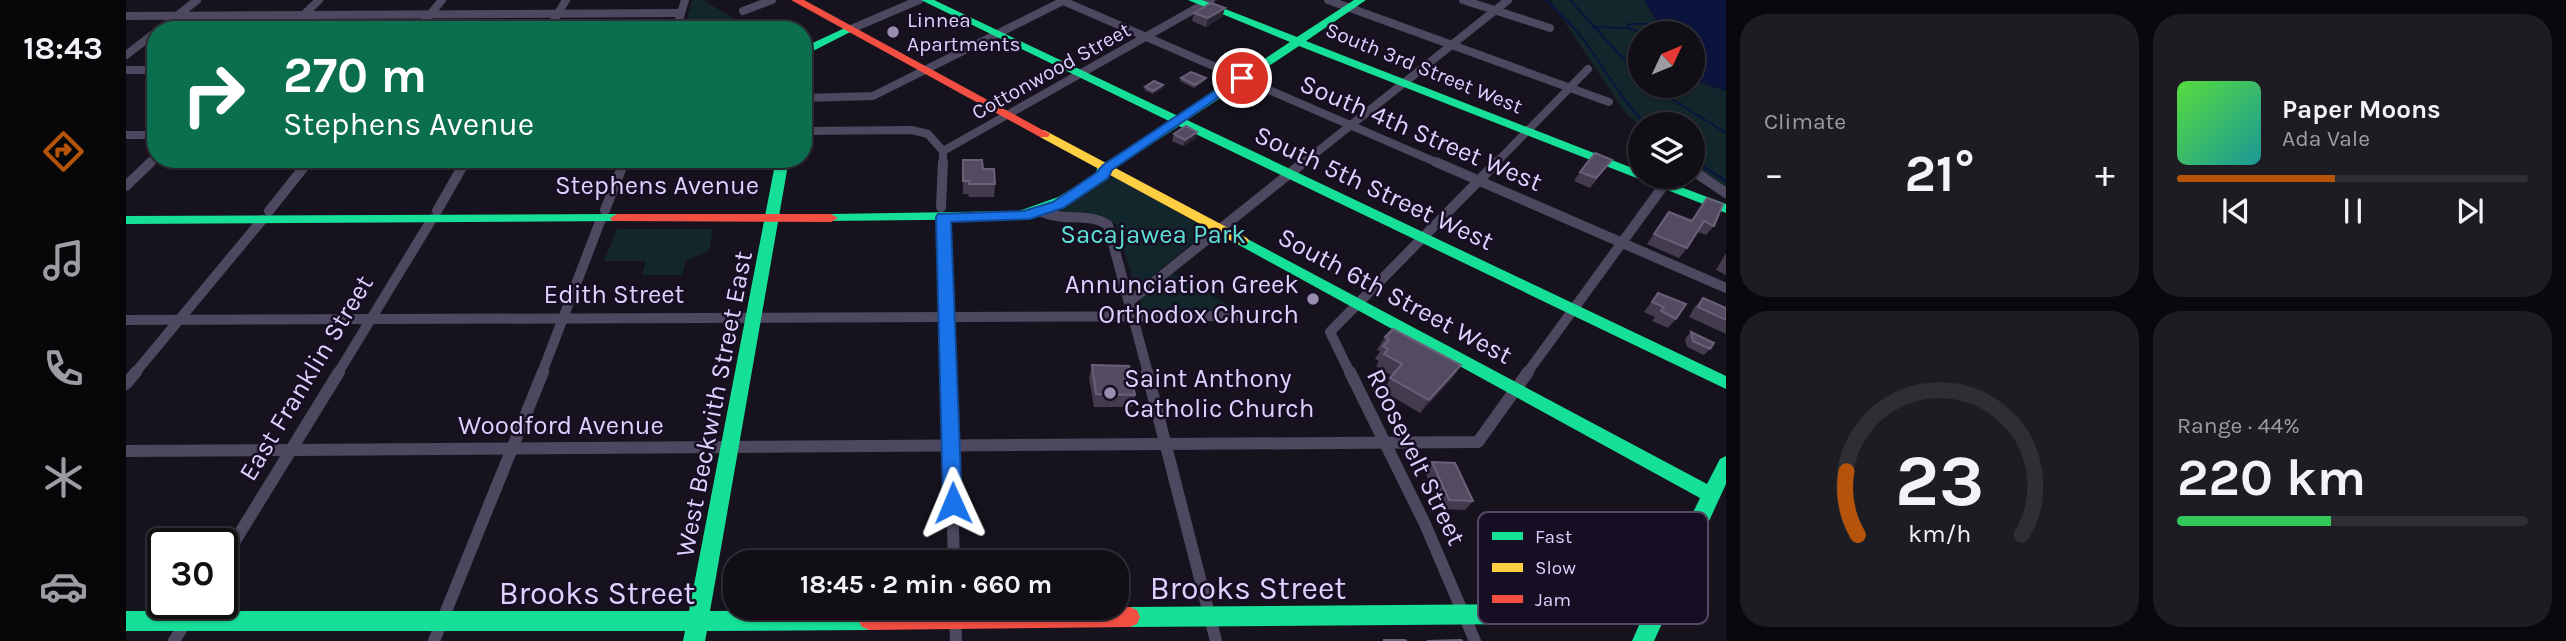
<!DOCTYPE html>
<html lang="en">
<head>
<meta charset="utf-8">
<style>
	body { margin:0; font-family:Karla,sans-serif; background:#1e1c23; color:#f1f3f6; height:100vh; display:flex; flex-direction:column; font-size:26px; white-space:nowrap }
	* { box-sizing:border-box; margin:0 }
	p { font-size:23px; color:#9c9ca1 }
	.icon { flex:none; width:38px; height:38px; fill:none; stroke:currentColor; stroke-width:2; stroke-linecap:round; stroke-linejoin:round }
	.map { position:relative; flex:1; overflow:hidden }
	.side { display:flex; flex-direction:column; gap:14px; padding:14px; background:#09080c; width:840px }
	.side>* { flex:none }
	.hud { position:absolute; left:21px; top:21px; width:665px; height:147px; border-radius:28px; box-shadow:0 2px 5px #0004,0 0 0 2px #302e35; background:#0b6e4f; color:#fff; overflow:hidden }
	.needle { width:46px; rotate:46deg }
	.buttons { position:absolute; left:1502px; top:21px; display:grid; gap:14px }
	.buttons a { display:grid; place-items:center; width:77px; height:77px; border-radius:50%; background:#110e16; box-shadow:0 2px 5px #0004,0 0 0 2px #302e35; font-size:35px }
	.speed { position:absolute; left:21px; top:528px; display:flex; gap:14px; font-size:35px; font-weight:700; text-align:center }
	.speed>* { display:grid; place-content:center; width:91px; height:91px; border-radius:50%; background:#110e16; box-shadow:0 2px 5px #0004,0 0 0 2px #302e35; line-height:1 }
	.speed .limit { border:4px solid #111; border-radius:10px; background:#fff; color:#111 }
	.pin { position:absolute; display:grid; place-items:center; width:60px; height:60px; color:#fff; margin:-30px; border:4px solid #fff; border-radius:50%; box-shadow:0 2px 7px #0007 }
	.me { position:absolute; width:77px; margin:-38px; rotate:359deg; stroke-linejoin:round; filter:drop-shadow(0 0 5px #0008) }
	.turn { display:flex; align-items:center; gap:24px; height:147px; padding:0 21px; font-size:32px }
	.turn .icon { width:91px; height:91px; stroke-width:2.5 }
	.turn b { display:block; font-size:49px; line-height:60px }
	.big { font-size:52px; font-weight:700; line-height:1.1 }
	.side .widget { flex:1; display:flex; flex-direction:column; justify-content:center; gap:10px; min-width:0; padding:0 24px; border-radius:28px; background:#1e1c23 }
	.side .dial { align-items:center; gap:0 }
	.dial svg { height:182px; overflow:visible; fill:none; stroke:#302e35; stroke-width:7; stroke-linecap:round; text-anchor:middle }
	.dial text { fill:#f1f3f6; stroke:none }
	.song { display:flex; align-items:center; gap:21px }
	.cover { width:84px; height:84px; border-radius:10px; background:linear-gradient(135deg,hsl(110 70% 55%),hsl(180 70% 35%)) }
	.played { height:7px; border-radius:4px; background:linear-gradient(90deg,#b45309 45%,#302e35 45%) }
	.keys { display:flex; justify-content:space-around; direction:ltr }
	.heat { display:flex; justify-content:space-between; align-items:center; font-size:38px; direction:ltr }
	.charge { height:10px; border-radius:5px; background:linear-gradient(90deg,#34c759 44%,#302e35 0) }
	.side .tiles { flex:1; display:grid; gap:14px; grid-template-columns:repeat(2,1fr) }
	.trip { position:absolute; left:597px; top:550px; width:406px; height:70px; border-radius:28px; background:#110e16; box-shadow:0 2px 5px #0004,0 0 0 2px #302e35; font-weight:700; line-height:70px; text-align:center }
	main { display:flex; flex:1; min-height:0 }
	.tab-bar { display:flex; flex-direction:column; width:126px; justify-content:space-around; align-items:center; background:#070609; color:#9c9ca1 }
	.tab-bar .icon { width:49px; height:49px }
	.tab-bar .on { color:#b45309 }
	.tab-bar b { font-size:32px; color:#f1f3f6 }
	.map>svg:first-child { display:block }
	.green { fill:#12262b }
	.water { fill:#0b143d }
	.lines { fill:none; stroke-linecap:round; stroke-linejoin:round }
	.stream-far1 { stroke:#0b143d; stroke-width:2 }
	.stream { stroke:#0b143d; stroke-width:2.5 }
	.street-far2 { stroke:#4d485f; stroke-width:8 }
	.street-far1 { stroke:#4d485f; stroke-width:10 }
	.street { stroke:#4d485f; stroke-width:12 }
	.fast { fill:#16e098; fill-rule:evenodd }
	.slow { fill:#ffcf43; fill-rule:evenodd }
	.jam { fill:#f24e42; fill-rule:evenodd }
	.wall { fill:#433c4e }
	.shaded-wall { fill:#2a2533 }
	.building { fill:#534c61; stroke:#69617a; stroke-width:2 }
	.route { fill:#1a73e8; stroke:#114b97; stroke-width:2 }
	.poi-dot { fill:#988eb0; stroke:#160e23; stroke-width:2.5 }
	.labels { text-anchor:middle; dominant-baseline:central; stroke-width:5; stroke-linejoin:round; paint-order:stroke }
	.far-poi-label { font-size:21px; fill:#ded1fe; stroke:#160e23; text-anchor:start }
	.far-street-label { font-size:21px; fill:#ded1fe; stroke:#160e23 }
	.street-label { font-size:26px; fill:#ded1fe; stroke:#160e23 }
	.park-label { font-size:26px; fill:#5eded4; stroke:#160e23 }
	.poi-label { font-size:26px; fill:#ded1fe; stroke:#160e23; text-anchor:end }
	.near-street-label { font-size:32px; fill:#ded1fe; stroke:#160e23 }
	.key { fill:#160e23; stroke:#524865; stroke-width:2 }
	.key-label { font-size:19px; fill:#ded1fe }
</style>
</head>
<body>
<main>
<nav class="tab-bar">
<b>18:43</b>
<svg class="icon on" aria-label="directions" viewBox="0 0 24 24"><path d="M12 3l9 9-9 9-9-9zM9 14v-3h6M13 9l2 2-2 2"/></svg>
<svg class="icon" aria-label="music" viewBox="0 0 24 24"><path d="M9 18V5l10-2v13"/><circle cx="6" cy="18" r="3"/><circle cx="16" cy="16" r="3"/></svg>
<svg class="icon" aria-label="phone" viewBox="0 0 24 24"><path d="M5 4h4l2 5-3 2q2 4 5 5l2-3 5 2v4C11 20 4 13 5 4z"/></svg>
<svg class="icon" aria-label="climate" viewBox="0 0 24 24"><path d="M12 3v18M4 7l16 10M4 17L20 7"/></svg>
<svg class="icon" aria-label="car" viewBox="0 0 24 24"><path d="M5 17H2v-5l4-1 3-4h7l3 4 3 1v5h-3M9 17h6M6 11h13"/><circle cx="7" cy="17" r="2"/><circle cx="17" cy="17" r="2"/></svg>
</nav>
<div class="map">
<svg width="1600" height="641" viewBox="0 0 1600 641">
	<rect width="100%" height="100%" fill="#17131e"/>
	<g class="green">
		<path d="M566 0H577L627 30H558Z"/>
		<path d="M1424 0H1518L1538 33H1514V86H1566V75L1571 81 1600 91V188L1566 164V124L1514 125 1500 114Z"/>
		<path d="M985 177 990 178 1083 230 1018 282 1007 280 990 224C975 211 950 214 931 213Z"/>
		<path d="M491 229H587L583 251 560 261 556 275H516L520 261H478Z"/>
		<path d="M1046 273 1104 306 1100 310 1026 312 1015 307 1014 299Z"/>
	</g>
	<path class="water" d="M1518 0H1600V91L1571 81 1566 75V33H1538Z"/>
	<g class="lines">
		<g class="stream-far1">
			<path d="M1420 0C1433 14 1450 28 1461 44 1480 72 1496 99 1519 124"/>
			<path d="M1444 0 1514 77"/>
			<path d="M1466 27 1502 28 1518 33"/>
			<path d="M1502 28 1503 24H1533"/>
			<path d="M1525 86 1600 133"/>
			<path d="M1566 160 1572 164"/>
		</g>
		<path class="stream" d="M1570 162 1600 181"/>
		<g class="street-far2">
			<path d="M935 0 1314 164"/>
			<path d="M1202 0 1483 102"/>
			<path d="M1337 0 1424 28"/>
			<path d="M617 11 646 0"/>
			<path d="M0 16 555 13"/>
			<path d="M725 29 793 0"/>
			<path d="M33 30 71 0"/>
			<path d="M162 30 193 0"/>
			<path d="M291 30 316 0"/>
			<path d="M422 30 440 0"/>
			<path d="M550 30 559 0"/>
			<path d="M0 55 30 32"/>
			<path d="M0 70H30"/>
			<path d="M677 98 747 96 939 0"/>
			<path d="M677 131 786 130 802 134 817 151V164"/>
			<path d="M0 135H30"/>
			<path d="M817 151 1085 0"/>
			<path d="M23 164 30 157"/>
			<path d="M181 164 185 159"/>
			<path d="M338 164 341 159"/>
			<path d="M497 164 499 159"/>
			<path d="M1176 164 1382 0"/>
			<path d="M1369 164 1462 69"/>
		</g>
		<g class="street-far1">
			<path d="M1310 162 1600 288"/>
			<path d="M1566 170 1600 193"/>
			<path d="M0 186 25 162"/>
			<path d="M815 207 817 162"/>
			<path d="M479 210 498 162"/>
			<path d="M143 211 182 162"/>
			<path d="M311 211 339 162"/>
			<path d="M916 212C937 222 963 212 982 225L1022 373"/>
			<path d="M817 217 822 373"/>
			<path d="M1004 301 1178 162"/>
			<path d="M0 320 1112 316"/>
			<path d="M9 373 136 220"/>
			<path d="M212 373 306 219"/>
			<path d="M416 373 475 219"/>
			<path d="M1224 373 1204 332 1371 162"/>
			<path d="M1401 373 1538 185"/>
		</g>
		<g class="street">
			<path d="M822 372 828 562"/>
			<path d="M1021 372 1090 641"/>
			<path d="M1224 372 1299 524 1349 641"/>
			<path d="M0 384 10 372"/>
			<path d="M0 451 1352 442 1402 372"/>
			<path d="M96 562 213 372"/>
			<path d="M829 617 830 641"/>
			<path d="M48 641 71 604"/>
			<path d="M308 641 417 372"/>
		</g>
		<g class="fast">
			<path d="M795 0H808L1052 116 1164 42 1062 0H1076L1171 37 1228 0H1240L1180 41 1514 171V177H1528L1600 204V213L1173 46 1061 120 1600 376V389L1053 126 983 172 982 178C953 197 926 212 893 219L700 221 698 218 705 214 893 211 932 197 970 174 971 168 1043 121Z"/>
			<path d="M721 27 730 29 687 51 681 62 677 63 678 47Z"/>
			<path d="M650 159H663L584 611 743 610 750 613 754 620 750 627 743 630 581 631 579 641H557L559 631H0V611H563Z"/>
			<path d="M491 214 498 218 496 221 0 224V216Z"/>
			<path d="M1116 236 1581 484 1594 459 1600 456V484L1528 641H1506L1514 623 1004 627 997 624 994 617 997 610 1004 607 1524 603 1574 498 1111 244 1109 241Z"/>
		</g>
		<path class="slow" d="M918 130 1121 238 1123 241 1121 244H1111L914 137V131Z"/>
		<g class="jam">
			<path d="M665 0H678L924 134 922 137H914Z"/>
			<path d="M491 214H705L712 218 705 222 486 221 484 218Z"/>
			<path d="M1004 607 1011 610 1014 617 1011 624 1004 627 743 630 736 627 732 620 736 613 743 610Z"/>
		</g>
	</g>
	<g class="wall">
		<path d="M1099 8 1096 17 1080 27 1066 21 1068 13Z"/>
		<path d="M1055 78H1080L1079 81 1068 88 1054 81Z"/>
		<path d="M1019 87 1037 88 1027 94 1018 90Z"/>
		<path d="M1048 134 1070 138 1057 146 1046 141Z"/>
		<path d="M837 160 857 169 869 184 868 197H843L842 194H837Z"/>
		<path d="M1479 169 1464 188 1448 181 1454 172Z"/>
		<path d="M1581 198 1588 226 1580 235 1571 232 1561 248 1553 258 1521 244 1543 212 1565 221Z"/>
		<path d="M1600 253V275L1590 270Z"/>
		<path d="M1532 293 1550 319 1542 328 1526 321 1529 317 1518 312Z"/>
		<path d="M1577 298 1600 308V334L1563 317 1568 308Z"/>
		<path d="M1565 332 1584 349 1578 355 1561 347 1559 339Z"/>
		<path d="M1259 337 1327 378 1294 413 1257 391 1266 376 1250 366 1253 361 1249 359 1254 351 1251 350Z"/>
		<path d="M966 365 1009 395 1006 407H968L963 378Z"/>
		<path d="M1306 462 1347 501 1339 510 1316 509 1299 472Z"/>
	</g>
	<g class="shaded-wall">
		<path d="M1099 8 1096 17 1080 27 1082 18Z"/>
		<path d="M1080 78 1079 81 1068 88 1069 85Z"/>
		<path d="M1037 85V88L1027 94V91Z"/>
		<path d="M1071 132 1070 138 1057 146 1059 140Z"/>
		<path d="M1335 365 1327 378 1294 413 1303 400Z"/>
	</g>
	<g class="building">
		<path d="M1085 3 1099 8 1082 18 1068 13Z"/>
		<path d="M1065 72 1080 78 1069 85 1055 78Z"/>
		<path d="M1028 81 1037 85 1027 91 1019 87Z"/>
		<path d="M1060 126 1071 132 1059 140 1048 134Z"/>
		<path d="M1469 153 1486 160 1470 178 1454 172Z"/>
		<path d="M837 160H856L857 169H868L869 184H843V181H837Z"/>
		<path d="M1581 198 1597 204 1588 226 1578 221 1561 248 1528 234 1543 212 1566 221Z"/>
		<path d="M1532 293 1560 304 1550 319 1535 311 1538 307 1526 302Z"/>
		<path d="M1577 298 1600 308V320L1572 307Z"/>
		<path d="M1267 329 1335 365 1303 400 1264 378 1276 364 1258 354 1262 349 1257 346 1263 340 1259 337Z"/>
		<path d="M1565 332 1588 343 1584 349 1567 341Z"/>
		<path d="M966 365 1003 366 1009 395 970 394Z"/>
		<path d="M1306 462 1329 463 1347 501 1323 500Z"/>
		<path d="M1258 640H1279L1280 641H1258Z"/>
		<path d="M1335 640 1336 641H1301Z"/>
	</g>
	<path class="route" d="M1112 75 1121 78 986 170 982 178 937 208 904 219 825 222 836 503 833 509 827 511 820 509 817 503 810 217 812 214 898 211 927 202 970 173 977 165Z"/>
	<g class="poi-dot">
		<circle cx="767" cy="32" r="7"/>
		<circle cx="1187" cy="299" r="7"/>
		<circle cx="984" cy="393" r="7"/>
	</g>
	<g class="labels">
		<g class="far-poi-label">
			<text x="781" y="20">Linnea<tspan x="781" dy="24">Apartments</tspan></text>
		</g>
		<g class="far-street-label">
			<text transform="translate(1298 68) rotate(22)">South 3rd Street West</text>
			<text transform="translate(925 71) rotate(-29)">Cottonwood Street</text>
		</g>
		<g class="street-label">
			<text transform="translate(1295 133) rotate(23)">South 4th Street West</text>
			<text x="531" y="185">Stephens Avenue</text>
			<text transform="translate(1248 188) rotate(25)">South 5th Street West</text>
			<text x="488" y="294">Edith Street</text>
			<text transform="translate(1269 296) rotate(28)">South 6th Street West</text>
			<text transform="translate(180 378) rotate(-59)">East Franklin Street</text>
			<text transform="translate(588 404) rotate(-79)">West Beckwith Street East</text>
			<text x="435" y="425">Woodford Avenue</text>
			<text transform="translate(1290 457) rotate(64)">Roosevelt Street</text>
		</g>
		<g class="park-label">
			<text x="1027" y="234">Sacajawea Park</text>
		</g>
		<g class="poi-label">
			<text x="1173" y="284">Annunciation Greek<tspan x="1173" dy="30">Orthodox Church</tspan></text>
			<text x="998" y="378" text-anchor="start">Saint Anthony<tspan x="998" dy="30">Catholic Church</tspan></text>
		</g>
		<g class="near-street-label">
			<text x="1122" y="588">Brooks Street</text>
			<text x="471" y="593">Brooks Street</text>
		</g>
	</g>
	<rect x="1352" y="512" width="230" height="112" rx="10" class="key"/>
	<rect x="1366" y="532" width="31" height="8" fill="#16e098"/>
	<rect x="1366" y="563" width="31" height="9" fill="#ffcf43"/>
	<rect x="1366" y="595" width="31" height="8" fill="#f24e42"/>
	<g class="key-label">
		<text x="1409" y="543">Fast</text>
		<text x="1409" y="574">Slow</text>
		<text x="1409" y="606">Jam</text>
	</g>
</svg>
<div class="buttons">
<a><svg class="needle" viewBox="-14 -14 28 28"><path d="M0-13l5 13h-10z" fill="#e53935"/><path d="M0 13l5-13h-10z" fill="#9c9ca1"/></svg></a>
<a><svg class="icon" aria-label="layers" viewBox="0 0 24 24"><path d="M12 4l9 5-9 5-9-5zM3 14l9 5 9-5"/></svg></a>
</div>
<div class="speed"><div class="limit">30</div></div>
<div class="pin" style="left:1116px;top:78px;background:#d93025"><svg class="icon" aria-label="arrive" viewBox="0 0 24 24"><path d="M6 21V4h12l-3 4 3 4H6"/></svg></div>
<svg class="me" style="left:827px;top:503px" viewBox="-20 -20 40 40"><path d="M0-17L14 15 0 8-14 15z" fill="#1a73e8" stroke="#fff" stroke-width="4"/></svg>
<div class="trip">18:45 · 2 min · 660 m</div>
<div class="hud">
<div class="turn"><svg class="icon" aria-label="right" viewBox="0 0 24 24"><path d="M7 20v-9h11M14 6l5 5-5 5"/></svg><div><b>270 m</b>Stephens Avenue</div></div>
</div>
</div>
<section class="side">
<div class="tiles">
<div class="widget"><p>Climate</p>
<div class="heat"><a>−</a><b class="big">21°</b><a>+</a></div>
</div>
<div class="widget">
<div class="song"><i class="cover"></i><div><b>Paper Moons</b><p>Ada Vale</p></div></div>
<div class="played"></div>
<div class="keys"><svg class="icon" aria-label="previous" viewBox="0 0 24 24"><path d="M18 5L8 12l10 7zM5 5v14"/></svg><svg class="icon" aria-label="pause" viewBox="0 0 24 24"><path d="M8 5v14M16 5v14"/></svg><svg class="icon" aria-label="next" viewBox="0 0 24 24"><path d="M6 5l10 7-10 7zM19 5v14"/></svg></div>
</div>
<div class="widget dial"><svg viewBox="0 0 100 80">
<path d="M14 69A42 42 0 1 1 86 69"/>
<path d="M14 69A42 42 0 0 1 9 41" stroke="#b45309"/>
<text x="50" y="56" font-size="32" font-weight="700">23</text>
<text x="50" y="72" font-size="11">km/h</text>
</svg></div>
<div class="widget"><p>Range · 44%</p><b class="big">220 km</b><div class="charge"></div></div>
</div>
</section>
</main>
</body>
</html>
